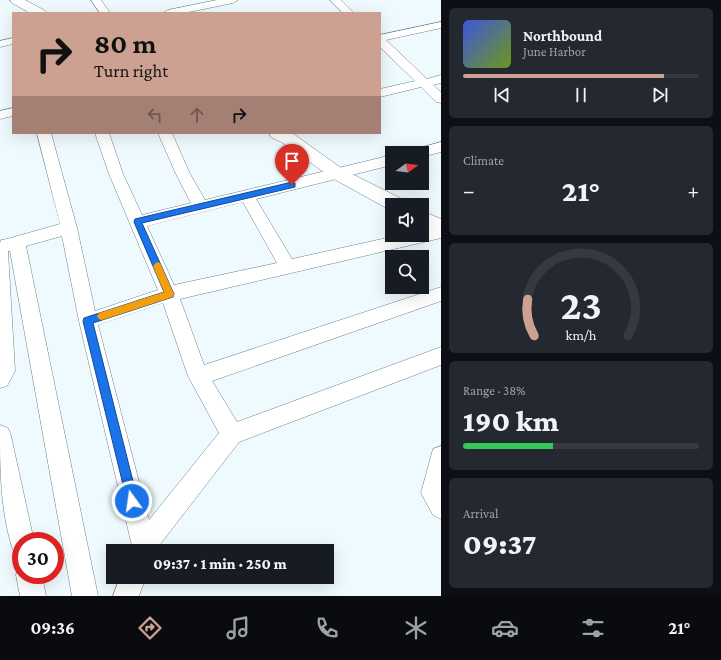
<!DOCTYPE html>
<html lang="en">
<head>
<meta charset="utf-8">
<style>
	body { margin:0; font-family:"Crimson Pro",serif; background:#242831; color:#f1f3f6; height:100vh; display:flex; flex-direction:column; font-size:15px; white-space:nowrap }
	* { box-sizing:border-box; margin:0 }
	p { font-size:13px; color:#9ea1a6 }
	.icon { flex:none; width:22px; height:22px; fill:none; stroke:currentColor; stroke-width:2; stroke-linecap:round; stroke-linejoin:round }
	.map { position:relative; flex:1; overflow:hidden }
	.panel { display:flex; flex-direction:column; gap:8px; padding:8px; background:#0d0f14; width:280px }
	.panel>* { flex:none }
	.hud { position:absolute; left:12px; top:12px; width:369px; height:122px; border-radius:0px; box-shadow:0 4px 16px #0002; background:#cda191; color:#111; overflow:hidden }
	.needle { width:26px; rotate:75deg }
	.tools { position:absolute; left:385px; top:146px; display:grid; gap:8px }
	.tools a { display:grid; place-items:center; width:44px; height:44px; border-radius:0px; background:#171b24; box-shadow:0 4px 16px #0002; font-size:20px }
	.speed { position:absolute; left:12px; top:532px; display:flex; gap:8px; font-size:20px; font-weight:700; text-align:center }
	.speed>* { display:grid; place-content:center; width:52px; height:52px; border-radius:50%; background:#171b24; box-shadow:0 4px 16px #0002; line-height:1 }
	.speed .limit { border:6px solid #d22; background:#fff; color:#111 }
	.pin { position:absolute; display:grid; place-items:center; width:34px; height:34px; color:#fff; margin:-41px -17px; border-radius:50% 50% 50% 0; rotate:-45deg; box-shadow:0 0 4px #0007 }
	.pin .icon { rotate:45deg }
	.me { position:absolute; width:44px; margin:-22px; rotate:346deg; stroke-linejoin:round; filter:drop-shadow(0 0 3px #0008) }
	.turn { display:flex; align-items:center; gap:14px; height:84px; padding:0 16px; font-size:18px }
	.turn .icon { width:52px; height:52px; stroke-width:2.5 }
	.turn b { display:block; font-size:28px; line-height:34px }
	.lanes { display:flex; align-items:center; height:38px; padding:0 16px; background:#0003; justify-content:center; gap:20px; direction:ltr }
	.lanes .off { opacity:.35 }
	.big { font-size:30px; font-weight:800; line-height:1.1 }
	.panel .card { flex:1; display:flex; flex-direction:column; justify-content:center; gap:6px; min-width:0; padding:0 14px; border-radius:6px; background:#242831 }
	.panel .dial { align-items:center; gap:0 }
	.dial svg { height:104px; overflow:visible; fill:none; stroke:#363941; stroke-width:7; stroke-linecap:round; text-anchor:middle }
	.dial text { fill:#f1f3f6; stroke:none }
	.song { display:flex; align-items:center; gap:12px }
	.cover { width:48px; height:48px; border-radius:6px; background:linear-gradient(135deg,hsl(230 70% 55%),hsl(80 70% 35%)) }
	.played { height:4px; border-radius:2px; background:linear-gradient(90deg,#cda191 85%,#363941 85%) }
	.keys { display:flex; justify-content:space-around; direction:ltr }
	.heat { display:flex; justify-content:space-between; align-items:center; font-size:22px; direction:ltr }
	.charge { height:6px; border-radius:3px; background:linear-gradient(90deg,#34c759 38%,#363941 0) }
	.trip { position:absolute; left:106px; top:544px; width:228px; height:40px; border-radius:0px; background:#171b24; box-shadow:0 4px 16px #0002; font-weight:800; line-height:40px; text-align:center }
	.tabs { display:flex; height:64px; justify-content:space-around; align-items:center; background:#090b0e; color:#9ea1a6 }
	.tabs .icon { width:28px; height:28px }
	.tabs .on { color:#cda191 }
	.tabs b { font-size:18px; color:#f1f3f6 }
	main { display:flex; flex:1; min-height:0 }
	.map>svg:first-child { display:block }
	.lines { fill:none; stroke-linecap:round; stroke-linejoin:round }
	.minor-casing { stroke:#6a838b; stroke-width:1 }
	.tertiary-casing { stroke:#6a838b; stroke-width:1 }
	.minor { fill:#fff; fill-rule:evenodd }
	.tertiary { fill:#fff; fill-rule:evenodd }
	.route { fill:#1a73e8; stroke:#114b97 }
	.slow { fill:#f59e0b }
</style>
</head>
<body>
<main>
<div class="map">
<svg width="441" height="596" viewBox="0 0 441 596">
	<rect width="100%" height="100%" fill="#effafe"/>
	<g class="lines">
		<defs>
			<g id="minor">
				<path d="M91 0H101L110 13H100Z"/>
				<path d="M217 0H238L233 3 184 13H163L168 10Z"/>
				<path d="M330 0H341L354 13H343Z"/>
				<path d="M441 22V28L386 40 427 79 441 75V83L433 85 441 92V103L436 102 421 87 380 97V89L415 81 380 47V35Z"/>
				<path d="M13 38V44L0 47V41Z"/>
				<path d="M13 108V116L0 119V111Z"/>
				<path d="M37 133H51L77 228 95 311 158 290 109 174 95 133H109L123 174 142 215 191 203 176 174 158 133H172L190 174 205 200 392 155V165L256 199 292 259 400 235H422V230L441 226V238L180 299 204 365 441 287V301L212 381 237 422 441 347V365L239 442 155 551H130L132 546 79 321 62 236 26 246 98 596H72L10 251H8L15 371 7 386 0 388V243L1 240 7 239 60 224ZM243 202 277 263 174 285 147 226ZM163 303 188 376 219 433 149 520 98 325Z"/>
				<path d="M441 142V152L422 157V153H411L413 150Z"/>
				<path d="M0 425 8 428 11 436 34 541H21V553L13 550C0 511 0 467 0 425Z"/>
				<path d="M441 446V519L433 515 421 493 433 449Z"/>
				<path d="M20 566 21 575H42L46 596H20L16 575Z"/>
				<path d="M120 577H146L139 596H113Z"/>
			</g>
			<g id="tertiary">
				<path d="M10 0H25L44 10 46 13H30L12 3Z"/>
				<path d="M269 133H291L295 135 344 170 404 200 407 205H392V210H390L332 178 283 143 271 137Z"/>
				<path d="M422 211 441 219V235L422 227Z"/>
			</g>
		</defs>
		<use href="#minor" class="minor-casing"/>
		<use href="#tertiary" class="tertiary-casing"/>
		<use href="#minor" class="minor"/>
		<use href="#tertiary" class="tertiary"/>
	</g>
	<path class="route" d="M292 182 295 183V187L142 223 174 294 173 297 93 323 138 501 137 505 132 507 128 505 83 321 84 318 164 292 134 222 135 219Z"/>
	<path class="slow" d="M157 262 160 263 174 294 173 297 102 320 99 319 97 316 99 313 164 292 153 266Z"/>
</svg>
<div class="tools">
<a><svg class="needle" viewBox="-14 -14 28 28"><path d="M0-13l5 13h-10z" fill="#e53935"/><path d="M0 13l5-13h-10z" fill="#9ea1a6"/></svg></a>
<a><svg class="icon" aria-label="sound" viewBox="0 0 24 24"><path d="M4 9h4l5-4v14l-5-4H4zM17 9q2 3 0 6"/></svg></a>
<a><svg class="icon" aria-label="search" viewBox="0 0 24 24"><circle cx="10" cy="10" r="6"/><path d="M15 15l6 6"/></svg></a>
</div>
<div class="speed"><div class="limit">30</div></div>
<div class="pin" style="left:292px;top:185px;background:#d93025"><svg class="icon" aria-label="arrive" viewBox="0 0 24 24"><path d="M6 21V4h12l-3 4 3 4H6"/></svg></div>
<svg class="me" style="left:132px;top:501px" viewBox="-20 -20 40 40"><circle r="17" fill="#1a73e8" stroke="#fff" stroke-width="3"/><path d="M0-11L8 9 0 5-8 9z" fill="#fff"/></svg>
<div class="trip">09:37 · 1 min · 250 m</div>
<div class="hud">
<div class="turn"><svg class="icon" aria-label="right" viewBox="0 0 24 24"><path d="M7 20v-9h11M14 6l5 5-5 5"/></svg><div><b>80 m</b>Turn right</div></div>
<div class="lanes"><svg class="icon off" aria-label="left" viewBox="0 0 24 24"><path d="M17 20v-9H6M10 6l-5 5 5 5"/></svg><svg class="icon off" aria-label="ahead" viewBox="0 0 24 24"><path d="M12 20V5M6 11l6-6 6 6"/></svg><svg class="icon" aria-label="right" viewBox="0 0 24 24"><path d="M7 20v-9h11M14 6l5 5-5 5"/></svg></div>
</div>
</div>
<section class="panel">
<div class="card">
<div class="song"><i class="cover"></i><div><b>Northbound</b><p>June Harbor</p></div></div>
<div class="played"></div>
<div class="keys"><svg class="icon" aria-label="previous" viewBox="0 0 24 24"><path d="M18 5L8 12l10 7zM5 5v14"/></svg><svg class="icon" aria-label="pause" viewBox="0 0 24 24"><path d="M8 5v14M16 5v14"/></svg><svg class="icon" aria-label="next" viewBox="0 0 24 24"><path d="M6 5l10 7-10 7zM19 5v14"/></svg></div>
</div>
<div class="card"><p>Climate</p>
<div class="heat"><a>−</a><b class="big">21°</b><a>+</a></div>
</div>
<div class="card dial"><svg viewBox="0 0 100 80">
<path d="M14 69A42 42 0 1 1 86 69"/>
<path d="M14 69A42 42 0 0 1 9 41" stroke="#cda191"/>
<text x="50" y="56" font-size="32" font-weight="700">23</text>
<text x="50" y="72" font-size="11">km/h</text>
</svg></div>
<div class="card"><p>Range · 38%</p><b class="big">190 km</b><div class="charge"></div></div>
<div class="card"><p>Arrival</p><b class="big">09:37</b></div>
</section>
</main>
<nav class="tabs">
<b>09:36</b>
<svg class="icon on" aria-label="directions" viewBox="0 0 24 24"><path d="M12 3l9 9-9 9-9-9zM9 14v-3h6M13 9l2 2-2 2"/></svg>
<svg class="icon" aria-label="music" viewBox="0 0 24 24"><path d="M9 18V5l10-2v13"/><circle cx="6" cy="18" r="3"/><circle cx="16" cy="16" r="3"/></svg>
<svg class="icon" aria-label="phone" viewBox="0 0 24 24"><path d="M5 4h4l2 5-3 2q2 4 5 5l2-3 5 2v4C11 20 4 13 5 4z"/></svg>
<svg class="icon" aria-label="climate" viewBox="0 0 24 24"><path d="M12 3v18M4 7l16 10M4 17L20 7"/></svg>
<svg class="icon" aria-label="car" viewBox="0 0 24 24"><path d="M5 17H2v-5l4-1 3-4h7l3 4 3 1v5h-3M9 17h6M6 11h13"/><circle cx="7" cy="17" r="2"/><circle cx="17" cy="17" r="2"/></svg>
<svg class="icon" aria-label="filters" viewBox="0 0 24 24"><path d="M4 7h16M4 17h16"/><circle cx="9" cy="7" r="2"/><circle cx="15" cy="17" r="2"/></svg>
<b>21°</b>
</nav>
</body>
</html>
